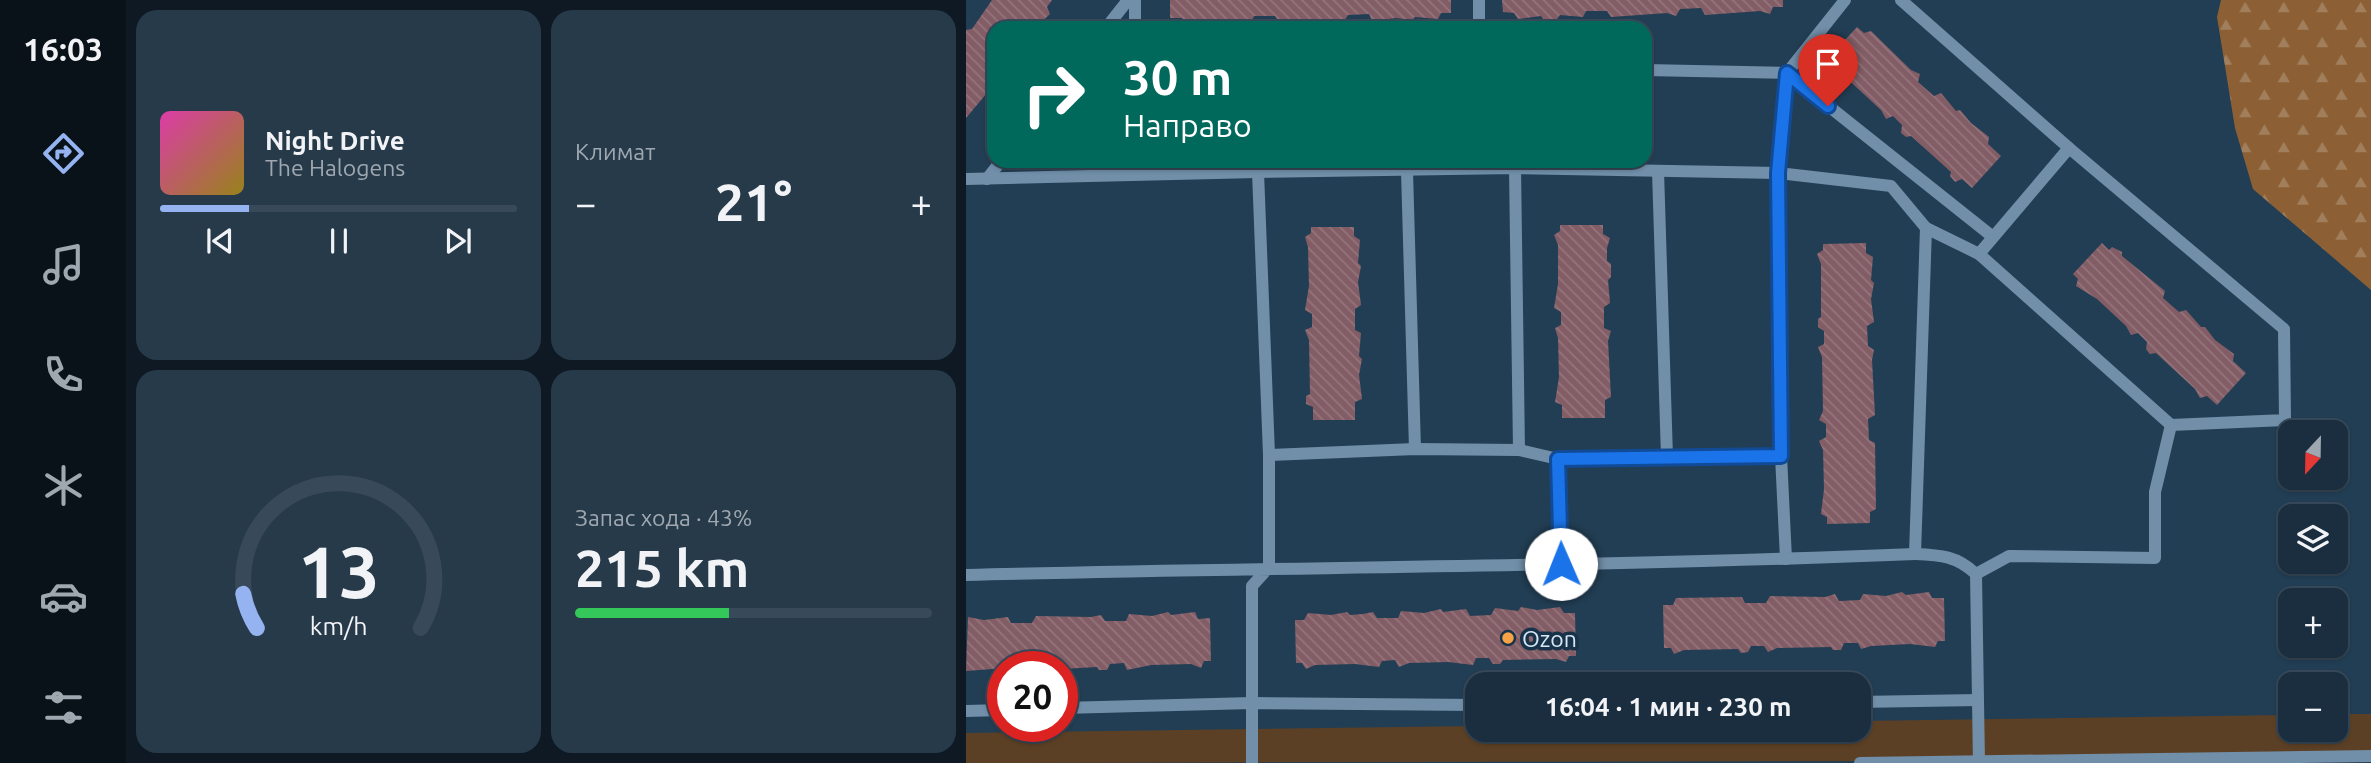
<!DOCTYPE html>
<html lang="ru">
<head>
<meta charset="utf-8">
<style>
	body { margin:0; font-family:Ubuntu,sans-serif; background:#273a4a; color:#f1f3f6; height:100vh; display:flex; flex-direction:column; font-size:26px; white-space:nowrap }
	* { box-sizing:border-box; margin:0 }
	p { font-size:23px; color:#9fa8b0 }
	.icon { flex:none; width:38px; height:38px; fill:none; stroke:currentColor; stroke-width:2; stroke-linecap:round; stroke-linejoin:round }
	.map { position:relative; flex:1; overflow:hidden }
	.drawer { display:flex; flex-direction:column; gap:10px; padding:10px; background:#0e1923; width:840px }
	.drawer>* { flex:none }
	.banner { position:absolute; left:21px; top:21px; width:665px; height:147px; border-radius:21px; box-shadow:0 2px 5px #0004,0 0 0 2px #384a59; background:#00695c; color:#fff; overflow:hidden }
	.needle { width:46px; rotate:202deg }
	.tools { position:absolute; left:1312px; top:420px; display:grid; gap:14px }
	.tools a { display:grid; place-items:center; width:70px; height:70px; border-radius:14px; background:#1a2e3f; box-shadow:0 2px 5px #0004,0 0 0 2px #384a59; font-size:35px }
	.speed { position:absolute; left:21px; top:651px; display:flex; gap:14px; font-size:35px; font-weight:700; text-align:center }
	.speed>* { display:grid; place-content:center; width:91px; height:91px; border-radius:50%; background:#1a2e3f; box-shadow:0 2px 5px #0004,0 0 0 2px #384a59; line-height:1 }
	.speed .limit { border:10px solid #d22; background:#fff; color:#111 }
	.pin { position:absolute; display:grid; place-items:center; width:60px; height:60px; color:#fff; margin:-72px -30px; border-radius:50% 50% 50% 0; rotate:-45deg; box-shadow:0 0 7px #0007 }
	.pin .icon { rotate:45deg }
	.me { position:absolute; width:77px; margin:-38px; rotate:359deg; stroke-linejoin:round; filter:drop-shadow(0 0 5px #0008) }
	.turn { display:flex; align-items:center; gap:24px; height:147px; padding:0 21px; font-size:32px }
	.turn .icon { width:91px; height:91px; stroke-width:2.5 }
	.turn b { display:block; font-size:49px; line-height:60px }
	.big { font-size:52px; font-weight:600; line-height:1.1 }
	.drawer .card { flex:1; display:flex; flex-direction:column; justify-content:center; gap:10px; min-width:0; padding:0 24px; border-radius:21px; background:#273a4a }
	.drawer .dial { align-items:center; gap:0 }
	.dial svg { height:182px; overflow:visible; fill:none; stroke:#384a59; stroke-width:7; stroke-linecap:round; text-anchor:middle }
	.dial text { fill:#f1f3f6; stroke:none }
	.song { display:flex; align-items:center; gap:21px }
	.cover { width:84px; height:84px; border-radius:10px; background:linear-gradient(135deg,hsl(320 70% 55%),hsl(50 70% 35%)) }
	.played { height:7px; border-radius:4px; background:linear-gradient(90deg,#95b2f1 25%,#384a59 25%) }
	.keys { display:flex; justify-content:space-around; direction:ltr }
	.heat { display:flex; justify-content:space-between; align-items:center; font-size:38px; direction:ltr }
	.charge { height:10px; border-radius:5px; background:linear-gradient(90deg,#34c759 43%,#384a59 0) }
	.drawer .tiles { flex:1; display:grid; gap:10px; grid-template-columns:repeat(2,1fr) }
	.trip { position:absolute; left:499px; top:672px; width:406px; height:70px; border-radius:21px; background:#1a2e3f; box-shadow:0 2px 5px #0004,0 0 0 2px #384a59; font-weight:600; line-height:70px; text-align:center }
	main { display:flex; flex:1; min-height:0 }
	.dock { display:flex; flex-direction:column; width:126px; justify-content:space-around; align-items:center; background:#0a1219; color:#9fa8b0 }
	.dock .icon { width:49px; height:49px }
	.dock .active { color:#95b2f1 }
	.dock b { font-size:32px; color:#f1f3f6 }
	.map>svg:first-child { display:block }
	.green { fill:#5c4025 }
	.forest { fill:url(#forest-firs) }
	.building { fill:url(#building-back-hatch) }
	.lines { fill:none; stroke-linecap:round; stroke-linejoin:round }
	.service { stroke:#718fa9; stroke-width:12 }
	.route-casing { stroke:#114b97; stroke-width:18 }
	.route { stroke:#1a73e8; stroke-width:12 }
	.poi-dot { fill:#f6a247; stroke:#183349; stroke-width:2.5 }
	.labels { text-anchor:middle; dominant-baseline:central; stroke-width:7; stroke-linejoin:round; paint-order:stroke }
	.poi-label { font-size:23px; fill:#d6e6f4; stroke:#183349; text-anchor:start }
</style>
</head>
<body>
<main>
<nav class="dock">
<b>16:03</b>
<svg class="icon active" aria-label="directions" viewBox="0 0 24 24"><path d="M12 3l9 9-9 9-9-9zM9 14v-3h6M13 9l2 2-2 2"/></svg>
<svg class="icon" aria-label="music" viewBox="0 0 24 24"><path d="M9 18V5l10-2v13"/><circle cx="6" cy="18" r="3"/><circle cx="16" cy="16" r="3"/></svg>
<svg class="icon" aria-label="phone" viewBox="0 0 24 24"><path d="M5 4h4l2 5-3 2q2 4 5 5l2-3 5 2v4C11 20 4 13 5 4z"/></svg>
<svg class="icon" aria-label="climate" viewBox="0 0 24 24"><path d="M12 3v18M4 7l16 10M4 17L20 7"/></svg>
<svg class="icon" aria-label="car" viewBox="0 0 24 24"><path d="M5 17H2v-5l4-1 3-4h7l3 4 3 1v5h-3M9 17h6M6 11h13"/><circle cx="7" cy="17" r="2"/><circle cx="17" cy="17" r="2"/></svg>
<svg class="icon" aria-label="filters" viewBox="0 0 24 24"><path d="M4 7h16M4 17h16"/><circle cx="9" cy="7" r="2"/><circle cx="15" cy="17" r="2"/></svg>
</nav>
<section class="drawer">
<div class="tiles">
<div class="card">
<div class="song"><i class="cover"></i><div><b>Night Drive</b><p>The Halogens</p></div></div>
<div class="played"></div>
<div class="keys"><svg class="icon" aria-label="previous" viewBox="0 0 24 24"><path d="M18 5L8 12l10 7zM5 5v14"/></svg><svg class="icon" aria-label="pause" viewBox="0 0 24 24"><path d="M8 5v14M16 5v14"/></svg><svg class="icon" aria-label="next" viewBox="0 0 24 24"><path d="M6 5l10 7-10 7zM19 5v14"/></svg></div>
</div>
<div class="card"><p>Климат</p>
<div class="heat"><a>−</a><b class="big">21°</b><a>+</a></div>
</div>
<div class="card dial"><svg viewBox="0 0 100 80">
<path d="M14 69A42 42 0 1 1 86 69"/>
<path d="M14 69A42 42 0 0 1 8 54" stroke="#95b2f1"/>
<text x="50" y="56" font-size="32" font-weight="700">13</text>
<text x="50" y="72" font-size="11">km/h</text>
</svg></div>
<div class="card"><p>Запас хода · 43%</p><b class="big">215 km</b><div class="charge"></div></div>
</div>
</section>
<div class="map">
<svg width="1405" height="763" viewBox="0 0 1405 763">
	<defs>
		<pattern id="forest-firs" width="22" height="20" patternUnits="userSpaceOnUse" patternTransform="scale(1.75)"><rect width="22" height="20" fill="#8c6034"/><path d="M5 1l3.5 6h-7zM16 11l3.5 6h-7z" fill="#a17e5c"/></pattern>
		<pattern id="building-back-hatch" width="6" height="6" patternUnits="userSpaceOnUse" patternTransform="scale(1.75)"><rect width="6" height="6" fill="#835d65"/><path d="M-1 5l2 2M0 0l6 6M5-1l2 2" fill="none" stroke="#94747c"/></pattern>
	</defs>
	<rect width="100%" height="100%" fill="#223e54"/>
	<path class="green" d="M1370 714H1405V760L0 763V733L511 726V730H892L893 721 1325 715V730H1370Z"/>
	<path class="forest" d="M1255 0H1405V290L1287 189 1269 128 1251 17Z"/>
	<g class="building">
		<path d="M26 0H86L81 7 84 14 69 28H28V74L23 80 26 87 0 118V30L6 29Z"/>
		<path d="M204 0H485V13H475L472 19 449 17 446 20 430 18 406 21 403 14 382 15 378 21 368 19 313 22 309 16H288L285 23 275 21 220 24 216 18H204Z"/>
		<path d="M536 0H817V7H807L804 14 794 11 739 15 735 8 714 9 710 16 701 13 645 17 641 11H620L617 17 594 15 591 19H577L575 16 552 19 548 13 537 12Z"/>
		<path d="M891 27 898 33 905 31 945 70 954 74 952 82 968 96 975 93 990 111 994 110 1005 123 1023 137 1022 144 1035 156 1006 188 996 179 989 182 984 176 985 172 945 136 940 137 935 133 936 125 927 116 920 119 915 110 875 73 872 75 865 70 867 63 862 58Z"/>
		<path d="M594 225H637V234L644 238 641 248V261L645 264V277L642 280 644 303 638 307V328L645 331 642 341 645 397 639 400V418H596V405L589 402 593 377 592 338 589 328 595 325V312L588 308 592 284V245L588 235 594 231Z"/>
		<path d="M345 227H388V236L394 240 392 263 395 266 392 282 395 305 389 309V330L395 333 393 356 396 359 393 375 396 399 389 402V420H347V407L340 404V396L344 394 343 340 339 330 346 327V314L339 310 343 286 342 247 339 237 345 233Z"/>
		<path d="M900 243V253L907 257 905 280 908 283 905 299 908 322 901 326 902 346 908 350 906 360 909 415 902 419 903 440 909 443 910 509 904 512V523L861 524V517L855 514 858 489 857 450 853 441 860 437V424L853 420 857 411 856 357 852 347 858 344V331L852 327V319L855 317V264L851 254 857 250V244Z"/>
		<path d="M1136 243 1143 250 1146 247 1156 252V256L1199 291 1197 298 1213 312 1220 310 1235 327H1239L1249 340 1268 354 1267 361 1280 373 1251 405 1241 396 1234 398 1229 389 1190 353 1184 354 1180 349 1181 342 1172 333 1165 335 1160 326 1131 299 1110 286 1112 279 1107 274Z"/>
		<path d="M936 592 940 595 963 592 966 598H978L979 641H972L969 647 944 644 905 646 895 649 892 643H878L875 650H867L865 647 811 648 802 652 798 646H785L782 652 775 653 772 649 718 650 708 654 705 648H698L697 605H707L710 598 776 597 779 603H800L804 596 859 597 869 594 873 601 894 600 897 594 920 596Z"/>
		<path d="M555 607 571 610 594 607 598 613H609L610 656H603L600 662 590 659 537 660 534 664H527L523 658H510L507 665 482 662 443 663 433 667 429 660 416 661 413 667 389 664 349 665 340 669 336 663H330L329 620H338L342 613 365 615 381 612 384 615 397 614 407 612 411 618H432L435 611 458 613 475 609 477 612 500 609 504 616 525 615 529 608 552 611Z"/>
		<path d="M202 612 205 615 229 612 232 619 244 618 245 661H238L235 668 225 664 185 665 161 670 158 663 144 664 141 670H133L131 667 96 669 64 666 0 671 2 617 18 620 42 617 45 623H66L70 616 125 617 135 615 139 621H160L163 614 186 616Z"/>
	</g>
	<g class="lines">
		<g class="service">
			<path d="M513 0V28"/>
			<path d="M935 0 1103 148 1013 254 960 228"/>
			<path d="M140 28 162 0"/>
			<path d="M169 28V0"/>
			<path d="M679 70 821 73 1027 237"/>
			<path d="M549 168 553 450"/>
			<path d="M441 171 449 449"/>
			<path d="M692 171 701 457"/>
			<path d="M0 179 292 172"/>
			<path d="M21 179 35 161"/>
			<path d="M1013 254 1205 425 1319 420 1318 329 1103 148"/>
			<path d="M303 455 449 449 553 450 592 459 815 456 812 173 821 73 879 0"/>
			<path d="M815 456 820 559"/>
			<path d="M592 459 595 564"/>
			<path d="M949 554C975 555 991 556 1010 574L1013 763"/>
			<path d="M1010 574 1043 556 1189 558V492L1205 425"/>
			<path d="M0 575C316 567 633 567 949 554L960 228 925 186 812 173 549 168 292 172 303 455V567L286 586V763"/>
			<path d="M892 702 1012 700"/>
			<path d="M96 708 286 703 511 705"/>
			<path d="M0 711 37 710"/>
			<path d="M894 763 1405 756"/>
		</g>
	</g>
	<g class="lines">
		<defs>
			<path id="route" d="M595 564 592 459 815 456 812 173 821 73 862 106"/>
		</defs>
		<use href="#route" class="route-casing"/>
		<use href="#route" class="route"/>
	</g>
	<circle class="poi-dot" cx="542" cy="638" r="7"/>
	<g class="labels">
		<g class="poi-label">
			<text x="556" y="638">Ozon</text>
		</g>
	</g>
</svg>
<div class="tools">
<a><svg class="needle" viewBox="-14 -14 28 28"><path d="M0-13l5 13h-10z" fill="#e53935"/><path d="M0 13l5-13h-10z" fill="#9fa8b0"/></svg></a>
<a><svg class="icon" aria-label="layers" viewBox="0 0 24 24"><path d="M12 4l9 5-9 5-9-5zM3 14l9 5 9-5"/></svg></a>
<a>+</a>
<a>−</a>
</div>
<div class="speed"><div class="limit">20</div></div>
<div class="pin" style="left:862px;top:106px;background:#d93025"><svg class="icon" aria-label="arrive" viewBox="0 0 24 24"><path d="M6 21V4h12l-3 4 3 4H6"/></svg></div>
<svg class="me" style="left:595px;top:564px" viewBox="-20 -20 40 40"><circle r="19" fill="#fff"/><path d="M0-13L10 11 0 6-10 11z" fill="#1a73e8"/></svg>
<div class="trip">16:04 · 1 мин · 230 m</div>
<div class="banner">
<div class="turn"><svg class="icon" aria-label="right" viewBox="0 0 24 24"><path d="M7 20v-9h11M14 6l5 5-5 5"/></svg><div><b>30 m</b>Направо</div></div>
</div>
</div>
</main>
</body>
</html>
